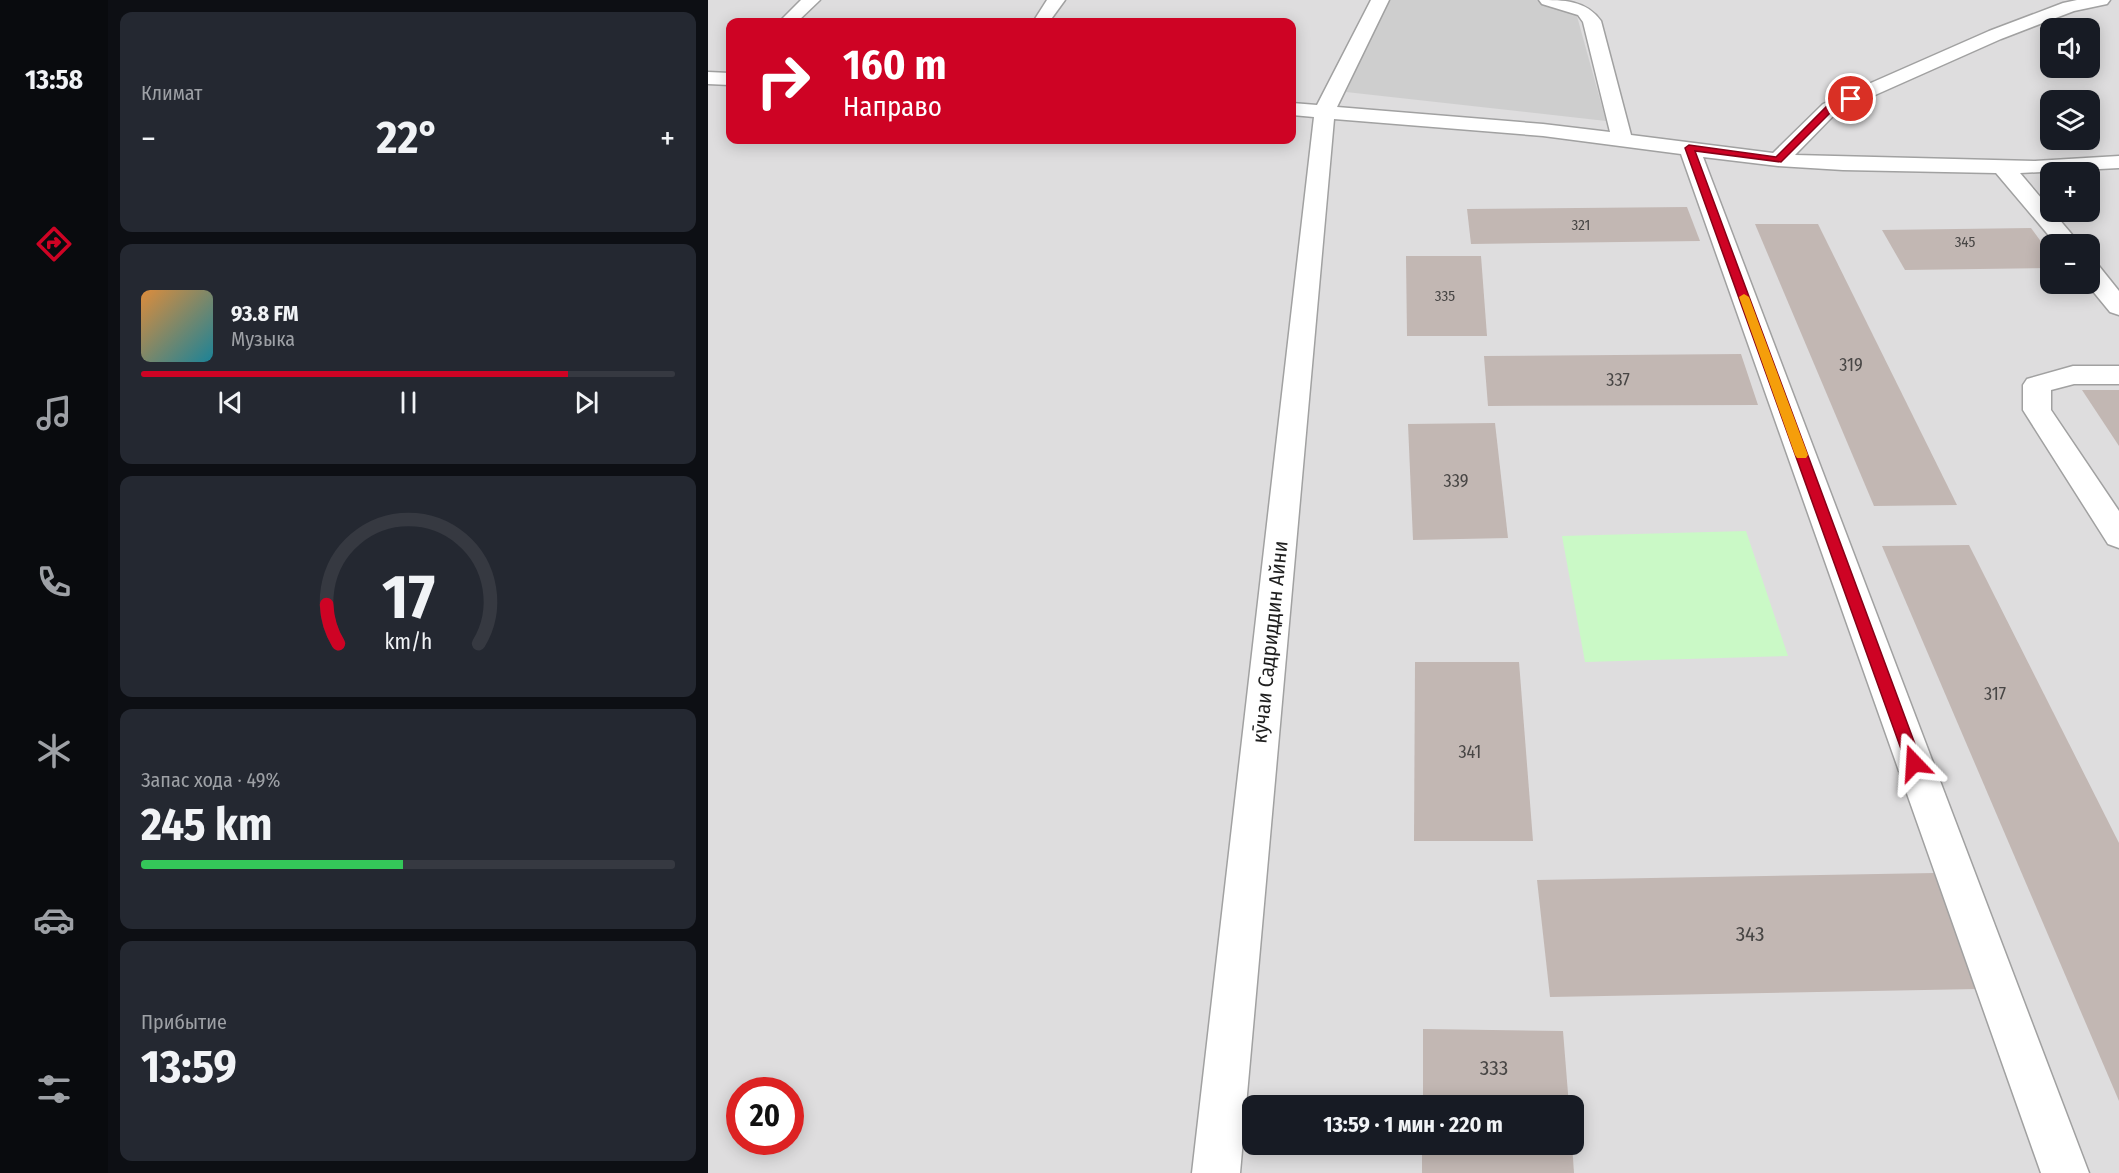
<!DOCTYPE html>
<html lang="ru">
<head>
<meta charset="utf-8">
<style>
	body { margin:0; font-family:"Fira Sans Condensed",sans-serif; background:#242831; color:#f1f3f6; height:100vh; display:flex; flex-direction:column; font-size:22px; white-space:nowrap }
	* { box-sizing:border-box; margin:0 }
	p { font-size:20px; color:#9ea1a6 }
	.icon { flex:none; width:33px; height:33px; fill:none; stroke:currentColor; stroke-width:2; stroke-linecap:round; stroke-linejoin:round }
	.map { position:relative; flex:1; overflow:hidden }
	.side { display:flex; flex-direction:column; gap:12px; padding:12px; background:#0d0f14; width:600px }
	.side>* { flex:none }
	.hud { position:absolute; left:18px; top:18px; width:570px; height:126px; border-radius:12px; box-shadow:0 3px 15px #0003; background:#ce0324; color:#fff; overflow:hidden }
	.fabs { position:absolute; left:1332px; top:18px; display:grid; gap:12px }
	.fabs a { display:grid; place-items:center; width:60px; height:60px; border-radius:12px; background:#171b24; box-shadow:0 3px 15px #0003; font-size:30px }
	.speed { position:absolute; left:18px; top:1077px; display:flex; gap:12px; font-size:30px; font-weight:700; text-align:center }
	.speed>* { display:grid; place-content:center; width:78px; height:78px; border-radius:50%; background:#171b24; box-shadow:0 3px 15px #0003; line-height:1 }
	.speed .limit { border:9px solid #d22; background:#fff; color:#111 }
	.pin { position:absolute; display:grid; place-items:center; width:51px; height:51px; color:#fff; margin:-26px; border:3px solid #fff; border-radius:50%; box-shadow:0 2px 6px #0007 }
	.me { position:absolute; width:66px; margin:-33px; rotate:340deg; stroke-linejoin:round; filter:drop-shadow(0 0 4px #0008) }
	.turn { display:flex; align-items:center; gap:21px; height:126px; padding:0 18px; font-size:27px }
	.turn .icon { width:78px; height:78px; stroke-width:2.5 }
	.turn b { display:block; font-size:42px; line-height:51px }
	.big { font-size:45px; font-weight:700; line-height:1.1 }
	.side .card { flex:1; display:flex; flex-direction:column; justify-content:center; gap:9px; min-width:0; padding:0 21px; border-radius:12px; background:#242831 }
	.side .dial { align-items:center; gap:0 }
	.dial svg { height:156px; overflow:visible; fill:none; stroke:#363941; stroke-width:7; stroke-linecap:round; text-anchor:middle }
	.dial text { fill:#f1f3f6; stroke:none }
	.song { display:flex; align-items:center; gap:18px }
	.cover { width:72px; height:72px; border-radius:9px; background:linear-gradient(135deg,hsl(30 70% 55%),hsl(190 70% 35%)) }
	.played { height:6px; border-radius:3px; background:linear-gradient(90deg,#ce0324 80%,#363941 80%) }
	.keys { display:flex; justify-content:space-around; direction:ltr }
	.heat { display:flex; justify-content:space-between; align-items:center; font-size:33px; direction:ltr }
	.charge { height:9px; border-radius:4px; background:linear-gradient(90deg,#34c759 49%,#363941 0) }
	.trip { position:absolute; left:534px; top:1095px; width:342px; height:60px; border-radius:12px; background:#171b24; box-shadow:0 3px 15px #0003; font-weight:700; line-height:60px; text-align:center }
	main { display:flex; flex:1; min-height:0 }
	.dock { display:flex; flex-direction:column; width:108px; justify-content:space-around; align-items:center; background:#090b0e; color:#9ea1a6 }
	.dock .icon { width:42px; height:42px }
	.dock .current { color:#ce0324 }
	.dock b { font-size:27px; color:#f1f3f6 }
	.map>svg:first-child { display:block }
	.residential { fill:#deddde; fill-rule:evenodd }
	.religious { fill:#cecece }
	.park { fill:#caf9c6 }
	.building { fill:#c2b7b3 }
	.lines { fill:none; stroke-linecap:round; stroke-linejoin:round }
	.minor-casing { stroke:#a1a1a1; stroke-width:3 }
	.minor { fill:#fff; fill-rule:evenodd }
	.route { fill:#ce0324; stroke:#860217; stroke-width:1.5 }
	.slow { fill:#f59e0b }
	.labels { text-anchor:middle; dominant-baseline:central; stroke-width:6; stroke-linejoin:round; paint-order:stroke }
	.far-number-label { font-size:15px; fill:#484645 }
	.number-label { font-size:18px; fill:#484645 }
	.street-label { font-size:21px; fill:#202020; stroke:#fff }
	.near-number-label { font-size:21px; fill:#484645 }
</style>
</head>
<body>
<main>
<nav class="dock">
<b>13:58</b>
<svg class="icon current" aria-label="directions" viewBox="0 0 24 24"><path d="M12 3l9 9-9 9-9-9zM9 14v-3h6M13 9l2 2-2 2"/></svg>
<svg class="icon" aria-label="music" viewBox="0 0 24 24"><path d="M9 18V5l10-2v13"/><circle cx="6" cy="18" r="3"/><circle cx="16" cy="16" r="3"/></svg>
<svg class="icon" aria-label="phone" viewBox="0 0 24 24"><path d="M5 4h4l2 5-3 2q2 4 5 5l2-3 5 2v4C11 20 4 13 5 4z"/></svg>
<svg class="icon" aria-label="climate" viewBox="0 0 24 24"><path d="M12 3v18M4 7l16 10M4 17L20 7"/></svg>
<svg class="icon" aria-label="car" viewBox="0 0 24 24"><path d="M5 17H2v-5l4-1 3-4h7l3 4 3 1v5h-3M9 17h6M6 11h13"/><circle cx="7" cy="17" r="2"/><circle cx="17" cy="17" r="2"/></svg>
<svg class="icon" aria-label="filters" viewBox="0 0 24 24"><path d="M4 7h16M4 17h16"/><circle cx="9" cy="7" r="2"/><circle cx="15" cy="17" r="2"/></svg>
</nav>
<section class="side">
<div class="card"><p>Климат</p>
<div class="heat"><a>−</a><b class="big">22°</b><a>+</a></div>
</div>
<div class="card">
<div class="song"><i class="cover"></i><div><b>93.8 FM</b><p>Музыка</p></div></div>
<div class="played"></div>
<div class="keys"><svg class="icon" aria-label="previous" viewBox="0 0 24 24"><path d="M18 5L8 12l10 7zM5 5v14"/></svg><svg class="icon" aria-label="pause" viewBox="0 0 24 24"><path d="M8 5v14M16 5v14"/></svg><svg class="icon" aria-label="next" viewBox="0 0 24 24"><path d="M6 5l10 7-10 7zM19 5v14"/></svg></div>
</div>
<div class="card dial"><svg viewBox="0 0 100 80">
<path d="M14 69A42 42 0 1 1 86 69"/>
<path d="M14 69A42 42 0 0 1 8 49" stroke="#ce0324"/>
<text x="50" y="56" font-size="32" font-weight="700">17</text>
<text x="50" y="72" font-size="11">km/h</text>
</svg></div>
<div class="card"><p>Запас хода · 49%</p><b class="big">245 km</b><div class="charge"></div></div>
<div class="card"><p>Прибытие</p><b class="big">13:59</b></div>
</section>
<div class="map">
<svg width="1411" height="1173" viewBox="0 0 1411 1173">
	<rect width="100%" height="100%" fill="#f1ece7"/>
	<path class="residential" d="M0 0H1411V1173H0ZM22 22H584V140H22ZM1342 28H1382V68H1342ZM1342 100H1382V140H1342ZM1342 172H1382V212H1342ZM1342 244H1382V284H1342ZM32 1090H82V1142H32ZM544 1106H866V1144H544Z"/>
	<path class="religious" d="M680 0H828L867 9 898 121 638 92Z"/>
	<path class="park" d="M1038 531 1080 656 877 662 854 536Z"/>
	<g class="building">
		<path d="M979 207 992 241 763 244 759 209Z"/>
		<path d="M1047 224H1110L1249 505 1166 506Z"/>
		<path d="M1323 228 1342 254V268L1197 270 1174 230Z"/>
		<path d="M698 256H773L779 336H699Z"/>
		<path d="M1033 354 1050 405 780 406 776 356Z"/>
		<path d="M1374 390H1411V446Z"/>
		<path d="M787 423 800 538 705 540 700 424Z"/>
		<path d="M1261 545 1411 843V1101L1174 546Z"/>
		<path d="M707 662H811L825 841H706Z"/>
		<path d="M1227 873 1269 989 842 997 829 880Z"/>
		<path d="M715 1029 855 1031 861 1106H715Z"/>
		<path d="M714 1144H864L866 1173H714Z"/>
	</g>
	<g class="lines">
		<defs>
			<g id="minor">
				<path d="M93 0H112L89 22H71Z"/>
				<path d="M339 0H357L341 22H325Z"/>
				<path d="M663 0H681L629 107 835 124 902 132 875 22 870 15 834 4 831 0C856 0 878 0 893 21L923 135 1065 153 1115 104 1281 31 1355 3 1369 0H1402L1399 4 1366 11 1293 39 1129 112 1087 155 1327 161 1411 156V168L1312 173 1372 244H1348L1288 173 1135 170 1070 166 995 157 1381 1173H1333L973 154 835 136 626 119 532 1173H484L606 117 584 115V103L609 105Z"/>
				<path d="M0 72 22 73V85L0 84Z"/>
				<path d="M1382 264 1391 266 1411 291V315L1402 312 1379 284H1382Z"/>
				<path d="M1365 366H1411V384H1366L1343 390V410L1411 511V548L1400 544 1315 410V385L1319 379Z"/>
			</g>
		</defs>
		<use href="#minor" class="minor-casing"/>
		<use href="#minor" class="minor"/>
	</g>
	<path class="route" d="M1143 96 1147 99 1146 100 1125 110 1073 162 987 151 1214 763 1212 767 1206 769 1201 767 1198 763 977 148 981 145 1068 157 1119 106Z"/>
	<path class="slow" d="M1036 294 1041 297 1100 455 1098 458H1089L1087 455 1031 297Z"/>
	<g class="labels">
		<g class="far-number-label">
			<text x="873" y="225">321</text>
			<text x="1257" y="242">345</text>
			<text x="737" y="296">335</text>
		</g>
		<g class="number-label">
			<text x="1143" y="365">319</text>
			<text x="910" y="380">337</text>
			<text x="748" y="481">339</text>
			<text x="1287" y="694">317</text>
			<text x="762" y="752">341</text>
		</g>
		<g class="street-label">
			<text transform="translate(562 642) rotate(-84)">кӯчаи Садриддин Айни</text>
		</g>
		<g class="near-number-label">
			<text x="1042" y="934">343</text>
			<text x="786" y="1068">333</text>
		</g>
	</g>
</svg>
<div class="fabs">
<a><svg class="icon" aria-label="sound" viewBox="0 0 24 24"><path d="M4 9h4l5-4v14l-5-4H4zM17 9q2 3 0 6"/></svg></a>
<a><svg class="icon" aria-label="layers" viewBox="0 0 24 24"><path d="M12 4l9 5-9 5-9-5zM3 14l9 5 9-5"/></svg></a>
<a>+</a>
<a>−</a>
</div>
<div class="speed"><div class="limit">20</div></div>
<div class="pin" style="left:1143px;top:99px;background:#d93025"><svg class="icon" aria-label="arrive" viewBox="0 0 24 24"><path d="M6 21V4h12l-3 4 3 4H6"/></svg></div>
<svg class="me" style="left:1206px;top:763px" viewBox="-20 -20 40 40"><path d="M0-17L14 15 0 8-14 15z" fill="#ce0324" stroke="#fff" stroke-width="4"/></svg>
<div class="trip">13:59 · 1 мин · 220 m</div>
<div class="hud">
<div class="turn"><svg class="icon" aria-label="right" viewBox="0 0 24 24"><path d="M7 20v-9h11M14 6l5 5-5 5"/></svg><div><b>160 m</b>Направо</div></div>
</div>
</div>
</main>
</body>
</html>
